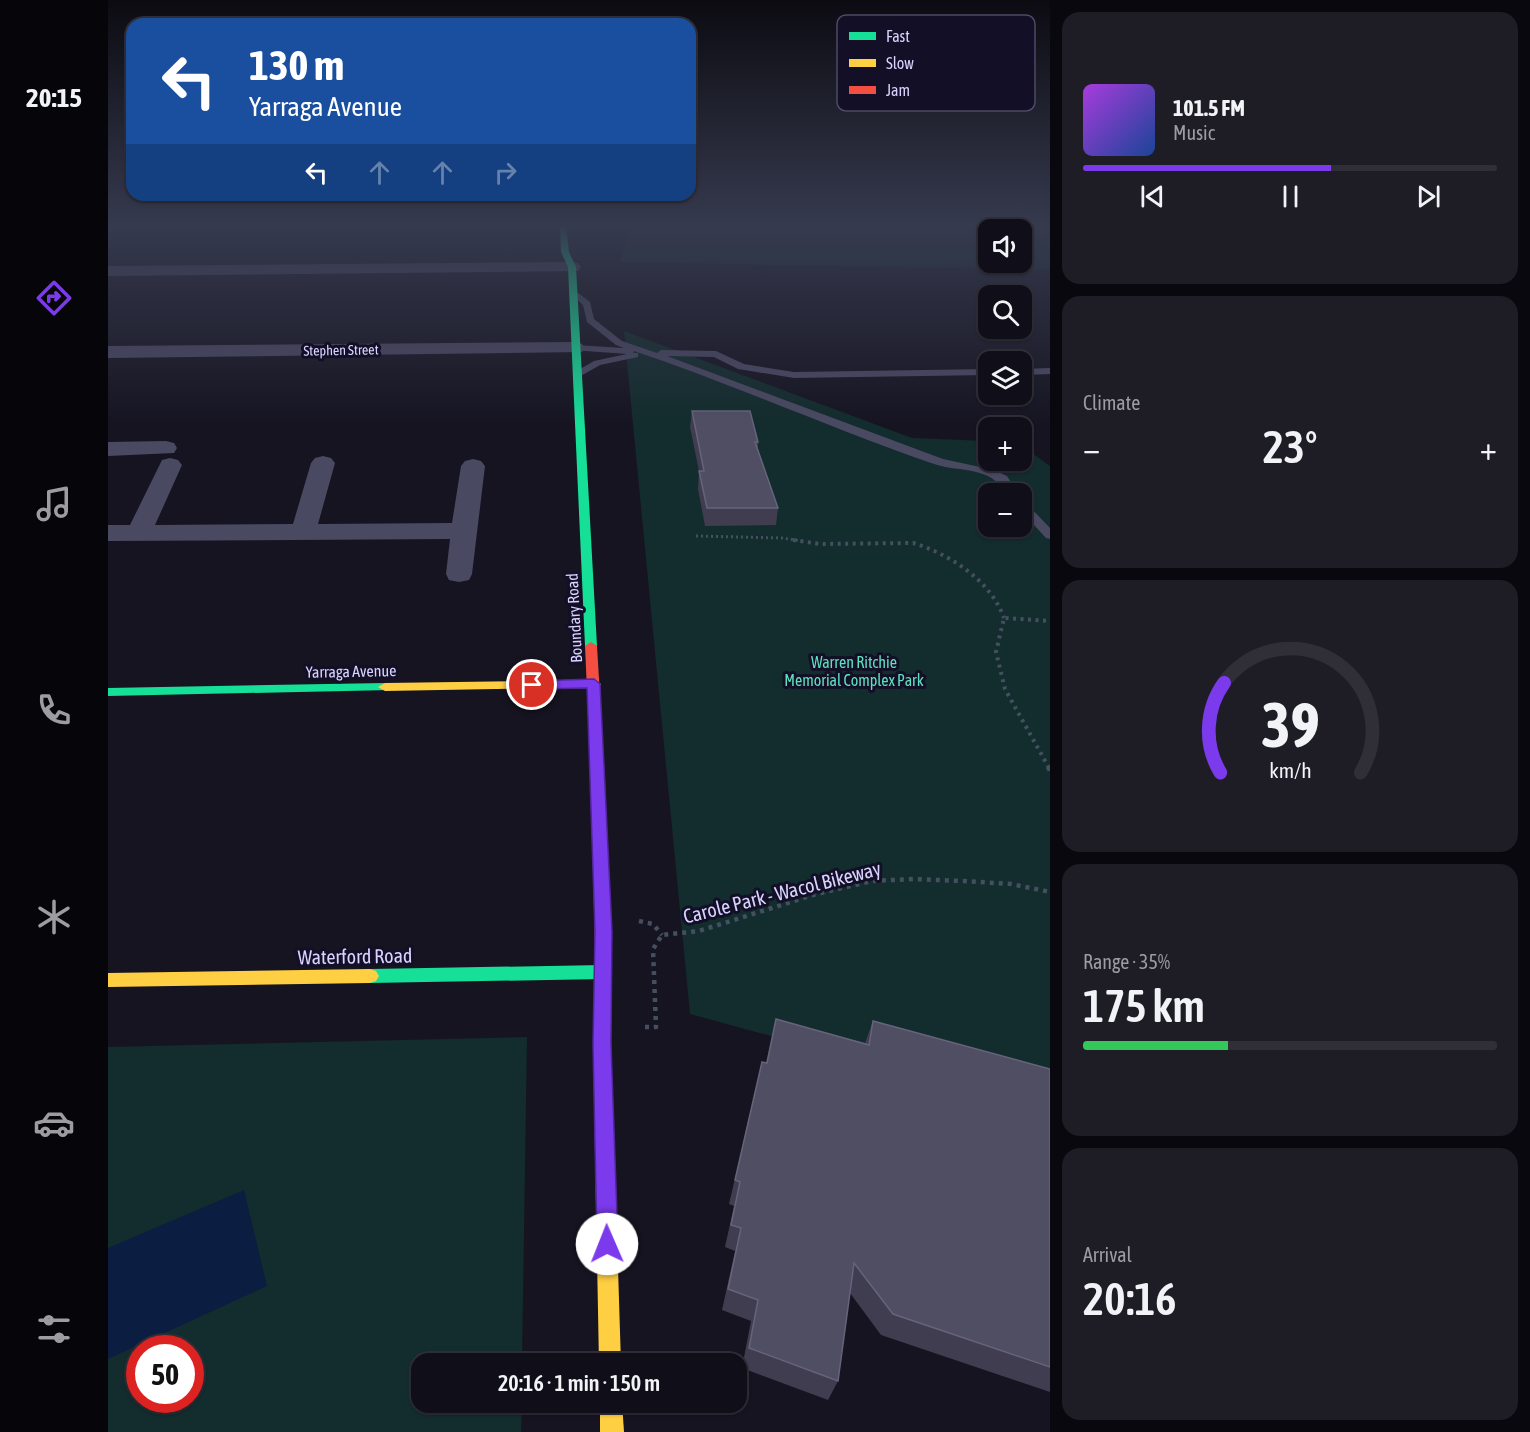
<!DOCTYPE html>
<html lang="en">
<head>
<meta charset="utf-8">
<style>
	body { margin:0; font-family:"Asap Condensed",sans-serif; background:#1e1d26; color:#f1f3f6; height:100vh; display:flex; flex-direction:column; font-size:22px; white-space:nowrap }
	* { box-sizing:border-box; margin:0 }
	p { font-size:20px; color:#9c9ca2 }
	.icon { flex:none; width:33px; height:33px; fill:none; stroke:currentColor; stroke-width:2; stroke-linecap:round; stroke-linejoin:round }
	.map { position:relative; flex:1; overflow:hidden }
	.details { display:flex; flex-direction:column; gap:12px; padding:12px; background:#09080e; width:480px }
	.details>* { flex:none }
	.top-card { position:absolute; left:18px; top:18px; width:570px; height:183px; border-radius:18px; box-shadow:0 2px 4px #0004,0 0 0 2px #302f38; background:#1a4fa0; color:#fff; overflow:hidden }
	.buttons { position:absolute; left:870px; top:219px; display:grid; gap:12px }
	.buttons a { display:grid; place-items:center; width:54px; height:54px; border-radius:12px; background:#100f19; box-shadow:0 2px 4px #0004,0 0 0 2px #302f38; font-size:30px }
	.speed { position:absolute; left:18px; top:1335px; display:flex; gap:12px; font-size:30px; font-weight:700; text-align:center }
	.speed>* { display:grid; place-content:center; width:78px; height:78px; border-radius:50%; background:#100f19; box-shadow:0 2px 4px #0004,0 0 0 2px #302f38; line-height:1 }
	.speed .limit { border:9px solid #d22; background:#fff; color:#111 }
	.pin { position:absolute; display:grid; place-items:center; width:51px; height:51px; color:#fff; margin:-26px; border:3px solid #fff; border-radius:50%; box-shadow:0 2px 6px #0007 }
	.me { position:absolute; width:66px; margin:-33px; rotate:359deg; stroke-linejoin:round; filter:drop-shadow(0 0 4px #0008) }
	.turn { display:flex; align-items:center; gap:21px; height:126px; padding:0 24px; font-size:27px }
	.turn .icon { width:78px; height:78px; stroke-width:2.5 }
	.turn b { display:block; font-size:42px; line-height:51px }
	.lanes { display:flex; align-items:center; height:57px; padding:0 24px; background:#0003; justify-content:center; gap:30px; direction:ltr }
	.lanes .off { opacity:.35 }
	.big { font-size:45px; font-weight:600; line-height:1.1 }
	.details .widget { flex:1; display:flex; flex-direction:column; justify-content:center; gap:9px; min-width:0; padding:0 21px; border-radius:18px; background:#1e1d26 }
	.details .dial { align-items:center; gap:0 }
	.dial svg { height:156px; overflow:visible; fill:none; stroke:#302f38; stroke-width:7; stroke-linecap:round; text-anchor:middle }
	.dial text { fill:#f1f3f6; stroke:none }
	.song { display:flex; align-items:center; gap:18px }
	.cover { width:72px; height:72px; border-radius:9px; background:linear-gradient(135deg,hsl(280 70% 55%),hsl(220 70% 35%)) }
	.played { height:6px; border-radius:3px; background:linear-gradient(90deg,#7c3aed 60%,#302f38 60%) }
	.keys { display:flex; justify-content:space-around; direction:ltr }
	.heat { display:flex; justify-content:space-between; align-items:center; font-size:33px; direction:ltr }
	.charge { height:9px; border-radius:4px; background:linear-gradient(90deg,#34c759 35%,#302f38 0) }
	.trip { position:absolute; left:303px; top:1353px; width:336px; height:60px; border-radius:18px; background:#100f19; box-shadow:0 2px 4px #0004,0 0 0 2px #302f38; font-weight:600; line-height:60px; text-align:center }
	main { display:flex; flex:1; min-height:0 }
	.tabs { display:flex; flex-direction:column; width:108px; justify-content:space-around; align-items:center; background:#06060a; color:#9c9ca2 }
	.tabs .icon { width:42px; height:42px }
	.tabs .selected { color:#7c3aed }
	.tabs b { font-size:27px; color:#f1f3f6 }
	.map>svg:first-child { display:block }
	.green { fill:#132c2d; fill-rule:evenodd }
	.water { fill:#0b1e41 }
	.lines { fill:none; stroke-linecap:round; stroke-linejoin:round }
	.path-far2 { stroke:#44505f; stroke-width:3; stroke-dasharray:2 3; stroke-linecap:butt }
	.path-far1 { stroke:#44505f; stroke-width:4; stroke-dasharray:3 4.5; stroke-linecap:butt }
	.path { stroke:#44505f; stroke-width:4.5; stroke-dasharray:4 5; stroke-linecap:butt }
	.lane { fill:#4a4962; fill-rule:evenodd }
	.street { fill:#4a4962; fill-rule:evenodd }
	.fast { fill:#16e098; fill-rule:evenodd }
	.slow { fill:#ffcf43; fill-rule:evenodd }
	.jam { fill:#f24e42; fill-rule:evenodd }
	.wall { fill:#403d50 }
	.building { fill:#504e63; stroke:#66637b; stroke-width:1.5 }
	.route { fill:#7c3aed; stroke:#51269a; stroke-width:1.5 }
	.labels { text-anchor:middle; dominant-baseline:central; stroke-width:6; stroke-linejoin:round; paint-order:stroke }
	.far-street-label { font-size:14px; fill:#d9d4ff; stroke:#130f26 }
	.street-label { font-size:16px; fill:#d9d4ff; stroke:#130f26 }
	.park-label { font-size:16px; fill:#5fe0c0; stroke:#130f26 }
	.near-street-label { font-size:20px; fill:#d9d4ff; stroke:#130f26 }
	.key { fill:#130f26; stroke:#4e4a67; stroke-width:1.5 }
	.key-label { font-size:16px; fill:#d9d4ff }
</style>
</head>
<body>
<main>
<nav class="tabs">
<b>20:15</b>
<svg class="icon selected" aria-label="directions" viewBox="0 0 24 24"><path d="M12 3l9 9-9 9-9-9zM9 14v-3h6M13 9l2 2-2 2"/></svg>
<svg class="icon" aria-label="music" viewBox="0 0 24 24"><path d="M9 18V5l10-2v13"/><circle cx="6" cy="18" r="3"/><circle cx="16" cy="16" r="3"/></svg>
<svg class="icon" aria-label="phone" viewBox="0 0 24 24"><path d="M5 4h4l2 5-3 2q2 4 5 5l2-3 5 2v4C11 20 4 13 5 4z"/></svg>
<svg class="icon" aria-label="climate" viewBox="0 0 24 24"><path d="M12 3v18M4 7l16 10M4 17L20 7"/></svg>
<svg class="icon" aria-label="car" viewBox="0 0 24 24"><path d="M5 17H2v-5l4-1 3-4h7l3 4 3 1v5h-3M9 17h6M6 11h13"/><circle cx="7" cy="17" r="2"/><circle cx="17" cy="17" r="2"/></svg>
<svg class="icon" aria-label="filters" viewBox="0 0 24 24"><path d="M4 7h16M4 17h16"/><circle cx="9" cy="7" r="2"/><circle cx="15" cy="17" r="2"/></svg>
</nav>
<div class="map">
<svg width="942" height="1432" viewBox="0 0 942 1432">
	<rect width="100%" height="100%" fill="#161421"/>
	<g class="green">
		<path d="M525 225 942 226V270L512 262ZM880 230H914V262H880Z"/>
		<path d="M516 331 804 438 880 441V460H914V446L942 466V1112L582 1014ZM880 494H914V526H880Z"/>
		<path d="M419 1037 414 1363 314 1364V1402L414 1403 413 1432H0V1047ZM32 1348H82V1400H32Z"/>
	</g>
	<path class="water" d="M136 1190 159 1286 0 1359V1248Z"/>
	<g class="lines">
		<path class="path-far2" d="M588 536 674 538 694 541"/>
		<g class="path-far1">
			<path d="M685 540 712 544 805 543C842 554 883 581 896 618"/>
			<path d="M941 768 897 689 888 652 896 618 942 621"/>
		</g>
		<g class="path">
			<path d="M940 767 942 771"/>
			<path d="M531 921 545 924 554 935"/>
			<path d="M537 1027H548L545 949 554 935 591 931 705 895 764 881 805 879 855 881 903 884 942 892"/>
		</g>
		<g class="lane">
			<path d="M465 289 482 302 486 319 514 341 549 353 553 350 608 351 636 364 686 372 880 369V375L686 378 630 369 606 357 559 356 835 459 886 470 899 476 910 494H899C881 465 854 473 826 464 725 429 627 385 526 351L525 353H530V357L492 365 471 377H465V373L486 361 519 354 464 350 462 348 467 345 516 348 508 345 479 322 475 305 461 292Z"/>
			<path d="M942 368V374L914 375V369Z"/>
			<path d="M914 502 918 503 942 528V539L938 538 914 512Z"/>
		</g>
		<g class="street">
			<path d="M464 262 470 263 473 267 470 271 0 276V266Z"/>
			<path d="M467 342 474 344 477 348 474 352 0 358V346Z"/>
			<path d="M58 441 66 443 69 448 66 453 0 456V442Z"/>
			<path d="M215 456 223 458 227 463 210 524 344 523 353 466 357 461 365 459 373 461 377 466 364 574 361 580 351 582 341 580 338 574 342 539 0 541V525H22L54 460 62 458 70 460 74 465 47 525 185 524 203 463 207 458Z"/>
		</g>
		<g class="fast">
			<path d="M452 225H458L461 252 468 267 489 646 483 650 477 646 460 267 453 252Z"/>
			<path d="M277 683 282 684 284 687 282 690 0 696V688Z"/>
			<path d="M495 965 501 967 504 972 501 977 495 979 262 983 256 981 253 976 256 971 262 969Z"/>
		</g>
		<g class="slow">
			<path d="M486 680 493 684 491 687 277 691 270 687 277 683Z"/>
			<path d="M495 951 501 953 503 958V1044L513 1364H491L485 1044 487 958 489 953Z"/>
			<path d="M262 969 268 971 271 976 268 981 262 983 0 987V973Z"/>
			<path d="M492 1402H514L516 1432H492Z"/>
		</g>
		<path class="jam" d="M483 642 489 646 497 779 503 958 501 963 495 965 489 963 487 958 483 779 477 646Z"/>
	</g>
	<g class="wall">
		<path d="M584 411 650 442V449L670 508 668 525 597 526 590 489 591 471 582 427Z"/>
		<path d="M668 1019 757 1043 765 1021 942 1069V1392L773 1335 742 1293 730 1381 720 1400 634 1368 643 1321 614 1310 627 1251 617 1247 626 1206 621 1204 654 1062 658 1063Z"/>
	</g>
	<g class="building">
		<path d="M584 411H642L650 442H647L670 508H599L591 471H596Z"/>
		<path d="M668 1019 761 1045 765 1021 942 1069V1367L785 1314 746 1263 730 1381 641 1348 650 1300 620 1289 633 1228 623 1225 632 1182 627 1180 654 1062 659 1063Z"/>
	</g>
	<linearGradient id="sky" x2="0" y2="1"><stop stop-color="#0c0b12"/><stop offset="0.53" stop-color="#363a4e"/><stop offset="1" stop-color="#363a4e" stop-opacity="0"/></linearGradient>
	<rect width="942" height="425" fill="url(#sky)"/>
	<path class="route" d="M486 679 492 684 504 931 503 1044 510 1244 506 1252 499 1255 492 1252 489 1244 485 1044 487 931 479 688 424 689 417 685 424 681Z"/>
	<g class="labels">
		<g class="far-street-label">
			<text transform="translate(233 350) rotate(-1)">Stephen Street</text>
		</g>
		<g class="street-label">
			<text transform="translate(466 618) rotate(-93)">Boundary Road</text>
			<text transform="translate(243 671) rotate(-1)">Yarraga Avenue</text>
		</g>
		<g class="park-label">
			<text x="746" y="662">Warren Ritchie<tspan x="746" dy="18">Memorial Complex Park</tspan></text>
		</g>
		<g class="near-street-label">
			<text transform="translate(674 892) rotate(-14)">Carole Park - Wacol Bikeway</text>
			<text transform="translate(247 956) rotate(-1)">Waterford Road</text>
		</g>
	</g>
	<rect x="729" y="15" width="198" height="96" rx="9" class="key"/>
	<rect x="741" y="32" width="27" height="8" fill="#16e098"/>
	<rect x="741" y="59" width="27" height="8" fill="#ffcf43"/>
	<rect x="741" y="86" width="27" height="8" fill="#f24e42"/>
	<g class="key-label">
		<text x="778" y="42">Fast</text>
		<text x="778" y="69">Slow</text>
		<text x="778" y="96">Jam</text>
	</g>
</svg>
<div class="buttons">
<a><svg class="icon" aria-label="sound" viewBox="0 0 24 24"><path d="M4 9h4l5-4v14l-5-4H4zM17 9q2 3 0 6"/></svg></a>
<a><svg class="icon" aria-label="search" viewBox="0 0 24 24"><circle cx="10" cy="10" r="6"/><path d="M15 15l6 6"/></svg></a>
<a><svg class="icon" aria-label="layers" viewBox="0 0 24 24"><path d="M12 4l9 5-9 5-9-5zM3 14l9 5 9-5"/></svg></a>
<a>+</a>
<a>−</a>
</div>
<div class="speed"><div class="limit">50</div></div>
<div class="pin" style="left:424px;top:685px;background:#d93025"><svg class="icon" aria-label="arrive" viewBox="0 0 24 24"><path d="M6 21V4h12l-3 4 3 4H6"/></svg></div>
<svg class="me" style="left:499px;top:1244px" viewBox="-20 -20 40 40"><circle r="19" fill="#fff"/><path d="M0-13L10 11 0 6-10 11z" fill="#7c3aed"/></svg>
<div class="trip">20:16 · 1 min · 150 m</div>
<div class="top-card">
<div class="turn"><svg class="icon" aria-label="left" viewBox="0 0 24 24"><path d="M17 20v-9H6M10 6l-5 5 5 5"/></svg><div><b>130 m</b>Yarraga Avenue</div></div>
<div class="lanes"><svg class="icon" aria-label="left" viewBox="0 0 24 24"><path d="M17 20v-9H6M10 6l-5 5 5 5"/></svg><svg class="icon off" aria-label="ahead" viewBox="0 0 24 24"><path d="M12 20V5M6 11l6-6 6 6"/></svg><svg class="icon off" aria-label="ahead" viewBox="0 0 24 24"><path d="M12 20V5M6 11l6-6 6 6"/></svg><svg class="icon off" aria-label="right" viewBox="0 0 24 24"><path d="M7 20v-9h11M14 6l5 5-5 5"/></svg></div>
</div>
</div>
<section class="details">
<div class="widget">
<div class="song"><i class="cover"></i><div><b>101.5 FM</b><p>Music</p></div></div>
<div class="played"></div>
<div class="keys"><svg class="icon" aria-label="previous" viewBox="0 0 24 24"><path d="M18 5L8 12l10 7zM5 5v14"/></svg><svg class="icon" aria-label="pause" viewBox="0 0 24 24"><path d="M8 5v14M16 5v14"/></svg><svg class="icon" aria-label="next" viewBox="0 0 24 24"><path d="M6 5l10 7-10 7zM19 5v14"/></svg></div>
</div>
<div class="widget"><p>Climate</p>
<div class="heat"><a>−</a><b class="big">23°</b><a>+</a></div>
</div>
<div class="widget dial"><svg viewBox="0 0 100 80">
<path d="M14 69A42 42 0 1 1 86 69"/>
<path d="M14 69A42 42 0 0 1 16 23" stroke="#7c3aed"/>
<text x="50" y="56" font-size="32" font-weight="700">39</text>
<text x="50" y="72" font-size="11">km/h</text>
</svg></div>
<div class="widget"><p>Range · 35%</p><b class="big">175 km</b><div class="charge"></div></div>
<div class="widget"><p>Arrival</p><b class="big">20:16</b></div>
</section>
</main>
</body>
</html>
